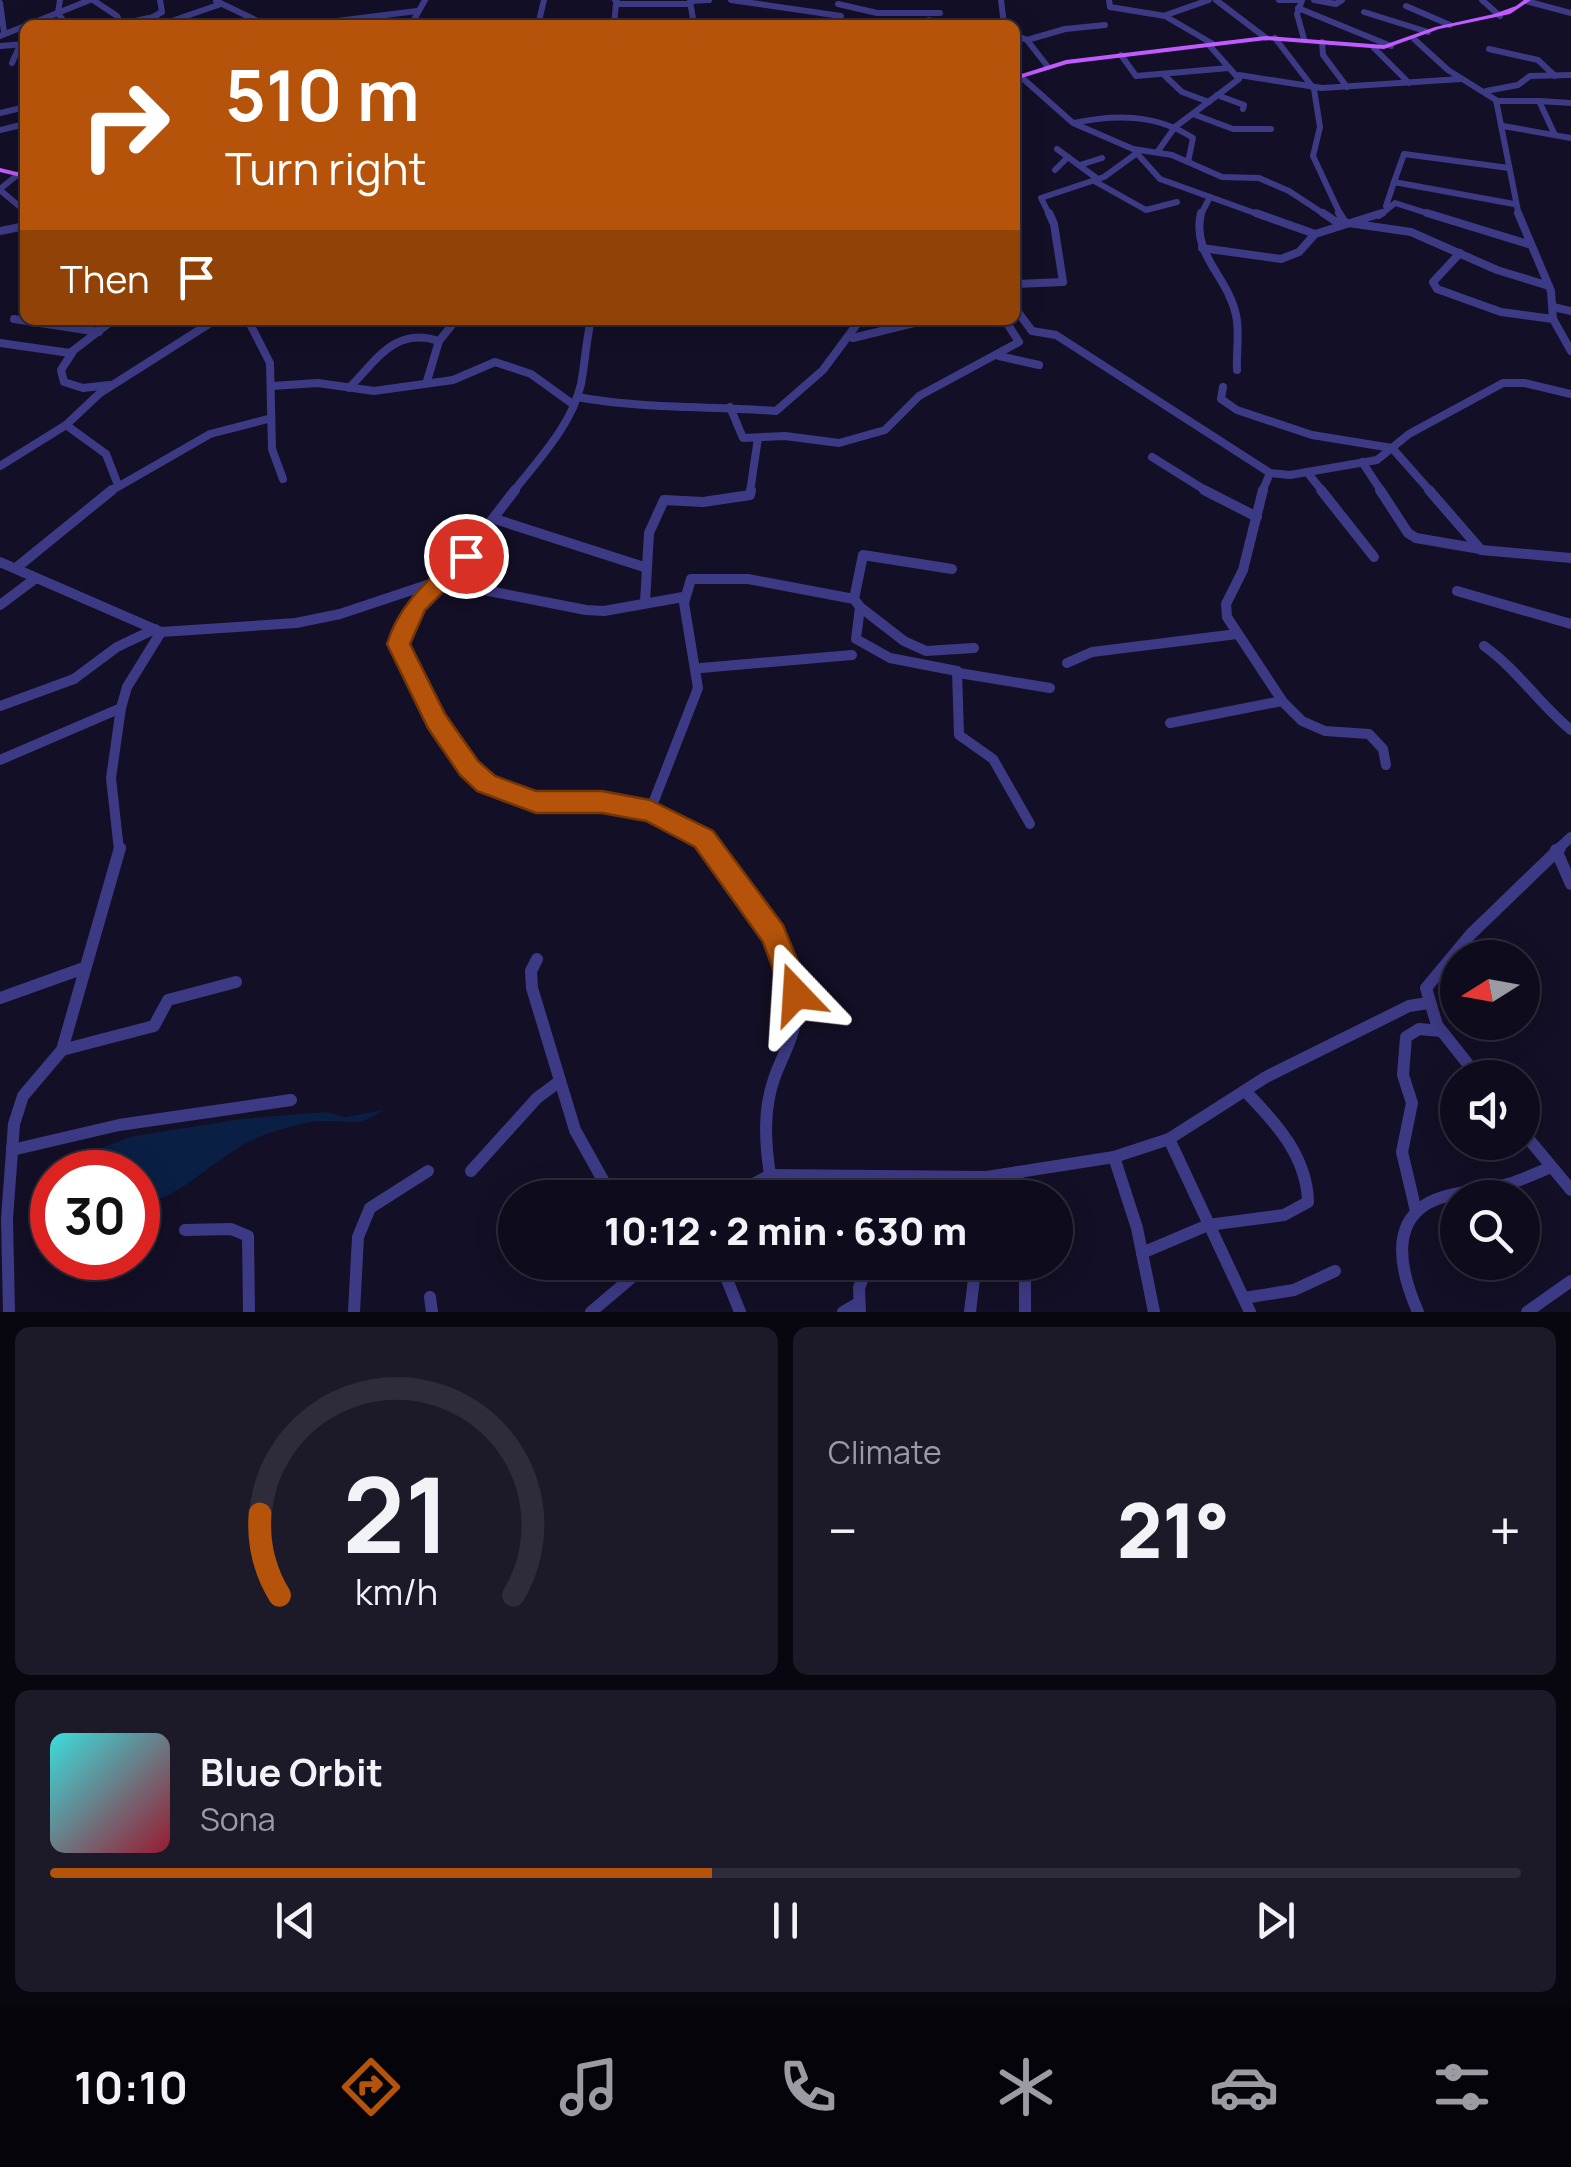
<!DOCTYPE html>
<html lang="en">
<head>
<meta charset="utf-8">
<style>
	body { margin:0; font-family:Manrope,sans-serif; background:#1c1929; color:#f1f3f6; height:100vh; display:flex; flex-direction:column; font-size:38px; white-space:nowrap }
	* { box-sizing:border-box; margin:0 }
	p { font-size:32px; color:#9b9ba3 }
	.icon { flex:none; width:55px; height:55px; fill:none; stroke:currentColor; stroke-width:2; stroke-linecap:round; stroke-linejoin:round }
	.map { position:relative; height:1312px; overflow:hidden }
	.details { display:flex; flex-direction:column; gap:15px; padding:15px; background:#08060f; flex:1 }
	.details>* { flex:none }
	.hud { position:absolute; left:20px; top:20px; width:1000px; height:305px; border-radius:15px; box-shadow:0 5px 25px #0003,0 0 0 2px #2e2b3b; background:#b45309; color:#fff; overflow:hidden }
	.needle { width:65px; rotate:259deg }
	.controls { position:absolute; left:1440px; top:940px; display:grid; gap:20px }
	.controls a { display:grid; place-items:center; width:100px; height:100px; border-radius:50%; background:#0e0b1c; box-shadow:0 5px 25px #0003,0 0 0 2px #2e2b3b; font-size:50px }
	.speed { position:absolute; left:30px; top:1150px; display:flex; gap:20px; font-size:50px; font-weight:700; text-align:center }
	.speed>* { display:grid; place-content:center; width:130px; height:130px; border-radius:50%; background:#0e0b1c; box-shadow:0 5px 25px #0003,0 0 0 2px #2e2b3b; line-height:1 }
	.speed .limit { border:15px solid #d22; background:#fff; color:#111 }
	.pin { position:absolute; display:grid; place-items:center; width:85px; height:85px; color:#fff; margin:-42px; border:5px solid #fff; border-radius:50%; box-shadow:0 2px 10px #0007 }
	.me { position:absolute; width:110px; margin:-55px; rotate:340deg; stroke-linejoin:round; filter:drop-shadow(0 0 8px #0008) }
	.turn { display:flex; align-items:center; gap:35px; height:210px; padding:0 40px; font-size:45px }
	.turn .icon { width:130px; height:130px; stroke-width:2.5 }
	.turn b { display:block; font-size:70px; line-height:85px }
	.then { display:flex; align-items:center; height:95px; padding:0 40px; background:#0003; gap:20px; font-size:38px }
	.big { font-size:75px; font-weight:800; line-height:1.1 }
	.details .card { flex:1; display:flex; flex-direction:column; justify-content:center; gap:15px; min-width:0; padding:0 35px; border-radius:15px; background:#1c1929 }
	.details .dial { align-items:center; gap:0 }
	.dial svg { height:260px; overflow:visible; fill:none; stroke:#2e2b3b; stroke-width:7; stroke-linecap:round; text-anchor:middle }
	.dial text { fill:#f1f3f6; stroke:none }
	.song { display:flex; align-items:center; gap:30px }
	.cover { width:120px; height:120px; border-radius:15px; background:linear-gradient(135deg,hsl(180 70% 55%),hsl(350 70% 35%)) }
	.played { height:10px; border-radius:5px; background:linear-gradient(90deg,#b45309 45%,#2e2b3b 45%) }
	.keys { display:flex; justify-content:space-around; direction:ltr }
	.heat { display:flex; justify-content:space-between; align-items:center; font-size:55px; direction:ltr }
	.details .tiles { flex:1; display:grid; gap:15px; grid-template-columns:1fr 1fr }
	.card:last-child { grid-column:span 2 }
	.trip { position:absolute; left:498px; top:1180px; width:575px; height:100px; border-radius:50px; background:#0e0b1c; box-shadow:0 5px 25px #0003,0 0 0 2px #2e2b3b; font-weight:800; line-height:100px; text-align:center }
	.tabs { display:flex; height:160px; justify-content:space-around; align-items:center; background:#06040b; color:#9b9ba3 }
	.tabs .icon { width:70px; height:70px }
	.tabs .active { color:#b45309 }
	.tabs b { font-size:45px; color:#f1f3f6 }
	.map>svg:first-child { display:block }
	.water { fill:#0a1f44 }
	.lines { fill:none; stroke-linecap:round; stroke-linejoin:round }
	.minor-far3 { stroke:#3d3a85; stroke-width:6 }
	.minor-far2 { stroke:#3d3a85; stroke-width:8 }
	.minor-far1 { stroke:#3d3a85; stroke-width:10 }
	.minor { stroke:#3d3a85; stroke-width:12 }
	.major { fill:#c25bff; fill-rule:evenodd }
	.route { fill:#b45309; stroke:#753606; stroke-width:2.5 }
</style>
</head>
<body>
<div class="map">
<svg width="1571" height="1312" viewBox="0 0 1571 1312">
	<rect width="100%" height="100%" fill="#130f26"/>
	<path class="water" d="M383 1110C355 1129 354 1120 325 1121 307 1121 281 1129 264 1135 217 1153 187 1196 138 1206V1172H54L60 1164 130 1137 240 1119 326 1112 346 1117Z"/>
	<g class="lines">
		<g class="minor-far3">
			<path d="M60 0 58 13 66 25"/>
			<path d="M93 0 117 16 121 24"/>
			<path d="M615 0 619 4H690"/>
			<path d="M731 0 841 16"/>
			<path d="M1001 0 1004 25"/>
			<path d="M1109 0 1110 7 1165 16 1213 44"/>
			<path d="M1216 0 1266 38"/>
			<path d="M1279 0H1302"/>
			<path d="M1302 0 1297 14 1304 39"/>
			<path d="M1314 0 1336 4 1342 0"/>
			<path d="M1482 0 1500 16"/>
			<path d="M216 1 266 25"/>
			<path d="M690 1 694 25"/>
			<path d="M690 1 709 0"/>
			<path d="M1526 1 1571 13"/>
			<path d="M0 3 4 32"/>
			<path d="M838 4 877 13H940"/>
			<path d="M1406 6 1450 25"/>
			<path d="M1298 8 1391 46"/>
			<path d="M1364 12 1428 32"/>
			<path d="M1166 15 1209 0"/>
			<path d="M151 18 162 12 160 0"/>
			<path d="M929 20V25"/>
			<path d="M116 25 149 18 166 23 221 4"/>
			<path d="M305 25 417 11"/>
			<path d="M411 25 425 0"/>
			<path d="M538 25 544 0"/>
			<path d="M614 25 616 4"/>
			<path d="M1015 35 1027 40 1048 67"/>
			<path d="M0 36 90 0"/>
			<path d="M1275 38 1314 89 1320 127 1313 156 1341 216"/>
			<path d="M1414 39 1448 70 1496 100 1519 216"/>
			<path d="M1027 40 1065 29 1105 25"/>
			<path d="M1322 42 1323 55 1347 87"/>
			<path d="M0 46 25 44"/>
			<path d="M1374 48 1409 83"/>
			<path d="M1489 49 1538 60 1555 76"/>
			<path d="M1121 55 1136 76 1229 68"/>
			<path d="M12 63 20 45"/>
			<path d="M1164 75 1182 92 1209 102"/>
			<path d="M1239 75 1322 88 1461 79"/>
			<path d="M1020 76 1073 123 1133 149 1160 179 1263 216"/>
			<path d="M1486 91 1518 85 1530 76 1571 75"/>
			<path d="M1217 95 1244 105 1243 109"/>
			<path d="M1496 101H1539"/>
			<path d="M0 113 25 107"/>
			<path d="M1193 114 1233 129H1271"/>
			<path d="M1074 123C1116 114 1156 114 1193 138L1188 162"/>
			<path d="M1503 126 1571 138"/>
			<path d="M0 130 25 124"/>
			<path d="M1554 133 1539 101 1571 103"/>
			<path d="M1057 149 1099 180"/>
			<path d="M1133 149 1172 155 1222 177 1259 178 1289 191 1327 216"/>
			<path d="M1158 151 1175 127 1239 79 1209 45"/>
			<path d="M1080 165 1102 158"/>
			<path d="M1055 170 1068 157"/>
			<path d="M1096 182 1146 210 1177 202"/>
			<path d="M1394 182 1404 154 1509 168"/>
			<path d="M0 189 25 169"/>
			<path d="M0 190 25 211"/>
			<path d="M1386 206 1394 182 1514 204"/>
			<path d="M1050 216 1041 198 1104 177 1137 153"/>
			<path d="M1200 216 1210 197"/>
			<path d="M1379 216 1395 203 1436 216"/>
		</g>
		<g class="minor-far2">
			<path d="M1201 213C1191 255 1228 276 1236 315 1240 332 1236 352 1237 370"/>
			<path d="M1256 213 1315 234"/>
			<path d="M1323 213 1335 221 1411 232 1497 270 1549 286"/>
			<path d="M1339 213 1344 221"/>
			<path d="M1427 213 1528 244"/>
			<path d="M1518 213 1551 291 1553 319 1571 351"/>
			<path d="M0 231 25 226"/>
			<path d="M1202 248 1281 259 1299 252 1315 234 1382 213"/>
			<path d="M1460 253 1433 282 1437 289 1501 312 1553 319"/>
			<path d="M1015 284 1063 282 1054 224 1049 213"/>
			<path d="M1553 307 1571 311"/>
			<path d="M1015 308 1032 331 1056 335 1270 473 1290 475 1377 460 1409 434 1503 383H1524L1571 394"/>
			<path d="M14 319 99 332"/>
			<path d="M248 320 270 363 272 449 283 479"/>
			<path d="M853 338 926 320"/>
			<path d="M0 343 70 353 113 320"/>
			<path d="M72 353 61 370 64 382 83 388 109 385"/>
			<path d="M999 356 1039 365"/>
			<path d="M427 381 439 341 456 320"/>
			<path d="M272 386 318 383 374 391 453 380 495 362 531 374 574 405"/>
			<path d="M1223 387 1221 399 1237 410 1312 435 1392 448 1431 492"/>
			<path d="M349 388C377 360 395 326 439 341"/>
			<path d="M577 397C642 409 710 406 776 411L823 370 860 320"/>
			<path d="M730 407 743 438 785 436 839 443 885 430 919 396 1019 342 1005 320"/>
			<path d="M66 425 106 454 118 485"/>
			<path d="M1152 457 1208 492"/>
			<path d="M1362 462 1382 492"/>
			<path d="M0 466 66 425 100 393 215 320"/>
			<path d="M1307 472 1323 492"/>
			<path d="M109 492 210 434 268 419"/>
			<path d="M513 492C538 460 572 425 581 384 585 363 586 341 591 320"/>
			<path d="M750 492 758 438"/>
			<path d="M1262 492 1270 473"/>
		</g>
		<g class="minor-far1">
			<path d="M1204 490 1257 517"/>
			<path d="M1263 490 1243 570 1226 604 1227 617 1283 702 1302 721 1325 731 1369 734 1383 749 1386 765"/>
			<path d="M1321 490 1374 557"/>
			<path d="M1380 490 1408 533 1416 538 1480 549"/>
			<path d="M1429 490 1481 550 1571 558"/>
			<path d="M495 519 644 567"/>
			<path d="M0 562 161 632 127 687 121 708 111 778 119 850"/>
			<path d="M16 568 112 490"/>
			<path d="M952 569 863 555 854 599 860 607 856 639 890 658 957 671 959 735 993 759 1030 824"/>
			<path d="M451 573 456 584 463 586 586 610 604 611 683 597"/>
			<path d="M436 582C397 634 390 636 422 697 440 731 465 771 500 790 528 804 560 802 590 802 637 804 683 816 716 850"/>
			<path d="M1457 591 1571 624"/>
			<path d="M645 602 649 533 664 500 703 502 750 495 751 490"/>
			<path d="M0 605 36 578"/>
			<path d="M860 607 904 641 926 651 974 648"/>
			<path d="M161 632 296 623 340 614 436 582 451 573 515 490"/>
			<path d="M1484 646C1518 670 1539 704 1571 730"/>
			<path d="M1067 663 1092 652 1237 634"/>
			<path d="M701 668 852 655"/>
			<path d="M959 673 1050 688"/>
			<path d="M0 706 74 679 117 647 155 629"/>
			<path d="M1170 723 1282 701"/>
			<path d="M0 760 121 708"/>
			<path d="M650 811 698 688 684 603 691 579H748L854 599"/>
			<path d="M1557 850 1571 837"/>
		</g>
		<g class="minor">
			<path d="M714 848C747 883 804 968 796 1018 793 1039 782 1057 775 1076 763 1108 765 1142 770 1175"/>
			<path d="M1556 850 1571 884"/>
			<path d="M537 959 531 971 532 988 575 1130 613 1198"/>
			<path d="M0 998 84 968"/>
			<path d="M62 1050 154 1026 168 1000 236 982"/>
			<path d="M1479 1078 1437 1025 1426 988 1471 934 1560 848"/>
			<path d="M1522 1131 1571 1190"/>
			<path d="M1169 1139 1250 1312"/>
			<path d="M12 1150 119 1125 291 1100"/>
			<path d="M1114 1157 1137 1228 1154 1312"/>
			<path d="M471 1171 537 1098 560 1081"/>
			<path d="M1017 1172 1019 1198"/>
			<path d="M875 1176V1198"/>
			<path d="M727 1198 770 1175 987 1177 1114 1157 1169 1139 1266 1077 1409 1006 1428 1003"/>
			<path d="M990 1198 1005 1174"/>
			<path d="M1416 1211 1402 1152 1412 1103 1403 1075 1406 1037 1419 1029 1441 1031"/>
			<path d="M185 1230 231 1229 248 1236 249 1312"/>
			<path d="M1142 1253 1208 1225 1284 1215 1308 1202C1307 1157 1277 1124 1247 1093"/>
			<path d="M720 1262 740 1312"/>
			<path d="M1025 1262V1312"/>
			<path d="M430 1297 432 1312"/>
			<path d="M1244 1298 1294 1290 1335 1271"/>
			<path d="M9 1312 7 1219 14 1124 23 1096 62 1050 120 848"/>
			<path d="M354 1312 358 1237 370 1208 428 1171"/>
			<path d="M591 1312 650 1262"/>
			<path d="M843 1312 857 1304"/>
			<path d="M860 1312 859 1288 869 1262"/>
			<path d="M970 1312 976 1262"/>
			<path d="M1418 1312C1404 1280 1388 1229 1425 1205 1446 1191 1483 1191 1508 1184 1522 1180 1537 1173 1551 1167"/>
			<path d="M1527 1312 1571 1281"/>
		</g>
		<g class="major">
			<path d="M1524 0H1531L1510 14 1439 29 1384 49 1266 40 1067 64 1015 80V76L1066 60 1266 36 1384 45 1435 27 1494 14 1516 6Z"/>
			<path d="M0 168 25 174V178L0 172Z"/>
		</g>
	</g>
	<path class="route" d="M466 549 477 556 473 562 425 610 410 644 445 714 478 761 495 776 536 791H602L650 800 713 831 783 925 811 994 807 1004 796 1008 786 1004 763 942 695 847 646 821 602 813H536L477 791 460 775 428 728 387 644C399 603 429 580 459 551Z"/>
</svg>
<div class="controls">
<a><svg class="needle" viewBox="-14 -14 28 28"><path d="M0-13l5 13h-10z" fill="#e53935"/><path d="M0 13l5-13h-10z" fill="#9b9ba3"/></svg></a>
<a><svg class="icon" aria-label="sound" viewBox="0 0 24 24"><path d="M4 9h4l5-4v14l-5-4H4zM17 9q2 3 0 6"/></svg></a>
<a><svg class="icon" aria-label="search" viewBox="0 0 24 24"><circle cx="10" cy="10" r="6"/><path d="M15 15l6 6"/></svg></a>
</div>
<div class="speed"><div class="limit">30</div></div>
<div class="pin" style="left:466px;top:556px;background:#d93025"><svg class="icon" aria-label="arrive" viewBox="0 0 24 24"><path d="M6 21V4h12l-3 4 3 4H6"/></svg></div>
<svg class="me" style="left:796px;top:994px" viewBox="-20 -20 40 40"><path d="M0-17L14 15 0 8-14 15z" fill="#b45309" stroke="#fff" stroke-width="4"/></svg>
<div class="trip">10:12 · 2 min · 630 m</div>
<div class="hud">
<div class="turn"><svg class="icon" aria-label="right" viewBox="0 0 24 24"><path d="M7 20v-9h11M14 6l5 5-5 5"/></svg><div><b>510 m</b>Turn right</div></div>
<div class="then">Then<svg class="icon" aria-label="arrive" viewBox="0 0 24 24"><path d="M6 21V4h12l-3 4 3 4H6"/></svg></div>
</div>
</div>
<section class="details">
<div class="tiles">
<div class="card dial"><svg viewBox="0 0 100 80">
<path d="M14 69A42 42 0 1 1 86 69"/>
<path d="M14 69A42 42 0 0 1 8 44" stroke="#b45309"/>
<text x="50" y="56" font-size="32" font-weight="700">21</text>
<text x="50" y="72" font-size="11">km/h</text>
</svg></div>
<div class="card"><p>Climate</p>
<div class="heat"><a>−</a><b class="big">21°</b><a>+</a></div>
</div>
<div class="card">
<div class="song"><i class="cover"></i><div><b>Blue Orbit</b><p>Sona</p></div></div>
<div class="played"></div>
<div class="keys"><svg class="icon" aria-label="previous" viewBox="0 0 24 24"><path d="M18 5L8 12l10 7zM5 5v14"/></svg><svg class="icon" aria-label="pause" viewBox="0 0 24 24"><path d="M8 5v14M16 5v14"/></svg><svg class="icon" aria-label="next" viewBox="0 0 24 24"><path d="M6 5l10 7-10 7zM19 5v14"/></svg></div>
</div>
</div>
</section>
<nav class="tabs">
<b>10:10</b>
<svg class="icon active" aria-label="directions" viewBox="0 0 24 24"><path d="M12 3l9 9-9 9-9-9zM9 14v-3h6M13 9l2 2-2 2"/></svg>
<svg class="icon" aria-label="music" viewBox="0 0 24 24"><path d="M9 18V5l10-2v13"/><circle cx="6" cy="18" r="3"/><circle cx="16" cy="16" r="3"/></svg>
<svg class="icon" aria-label="phone" viewBox="0 0 24 24"><path d="M5 4h4l2 5-3 2q2 4 5 5l2-3 5 2v4C11 20 4 13 5 4z"/></svg>
<svg class="icon" aria-label="climate" viewBox="0 0 24 24"><path d="M12 3v18M4 7l16 10M4 17L20 7"/></svg>
<svg class="icon" aria-label="car" viewBox="0 0 24 24"><path d="M5 17H2v-5l4-1 3-4h7l3 4 3 1v5h-3M9 17h6M6 11h13"/><circle cx="7" cy="17" r="2"/><circle cx="17" cy="17" r="2"/></svg>
<svg class="icon" aria-label="filters" viewBox="0 0 24 24"><path d="M4 7h16M4 17h16"/><circle cx="9" cy="7" r="2"/><circle cx="15" cy="17" r="2"/></svg>
</nav>
</body>
</html>
